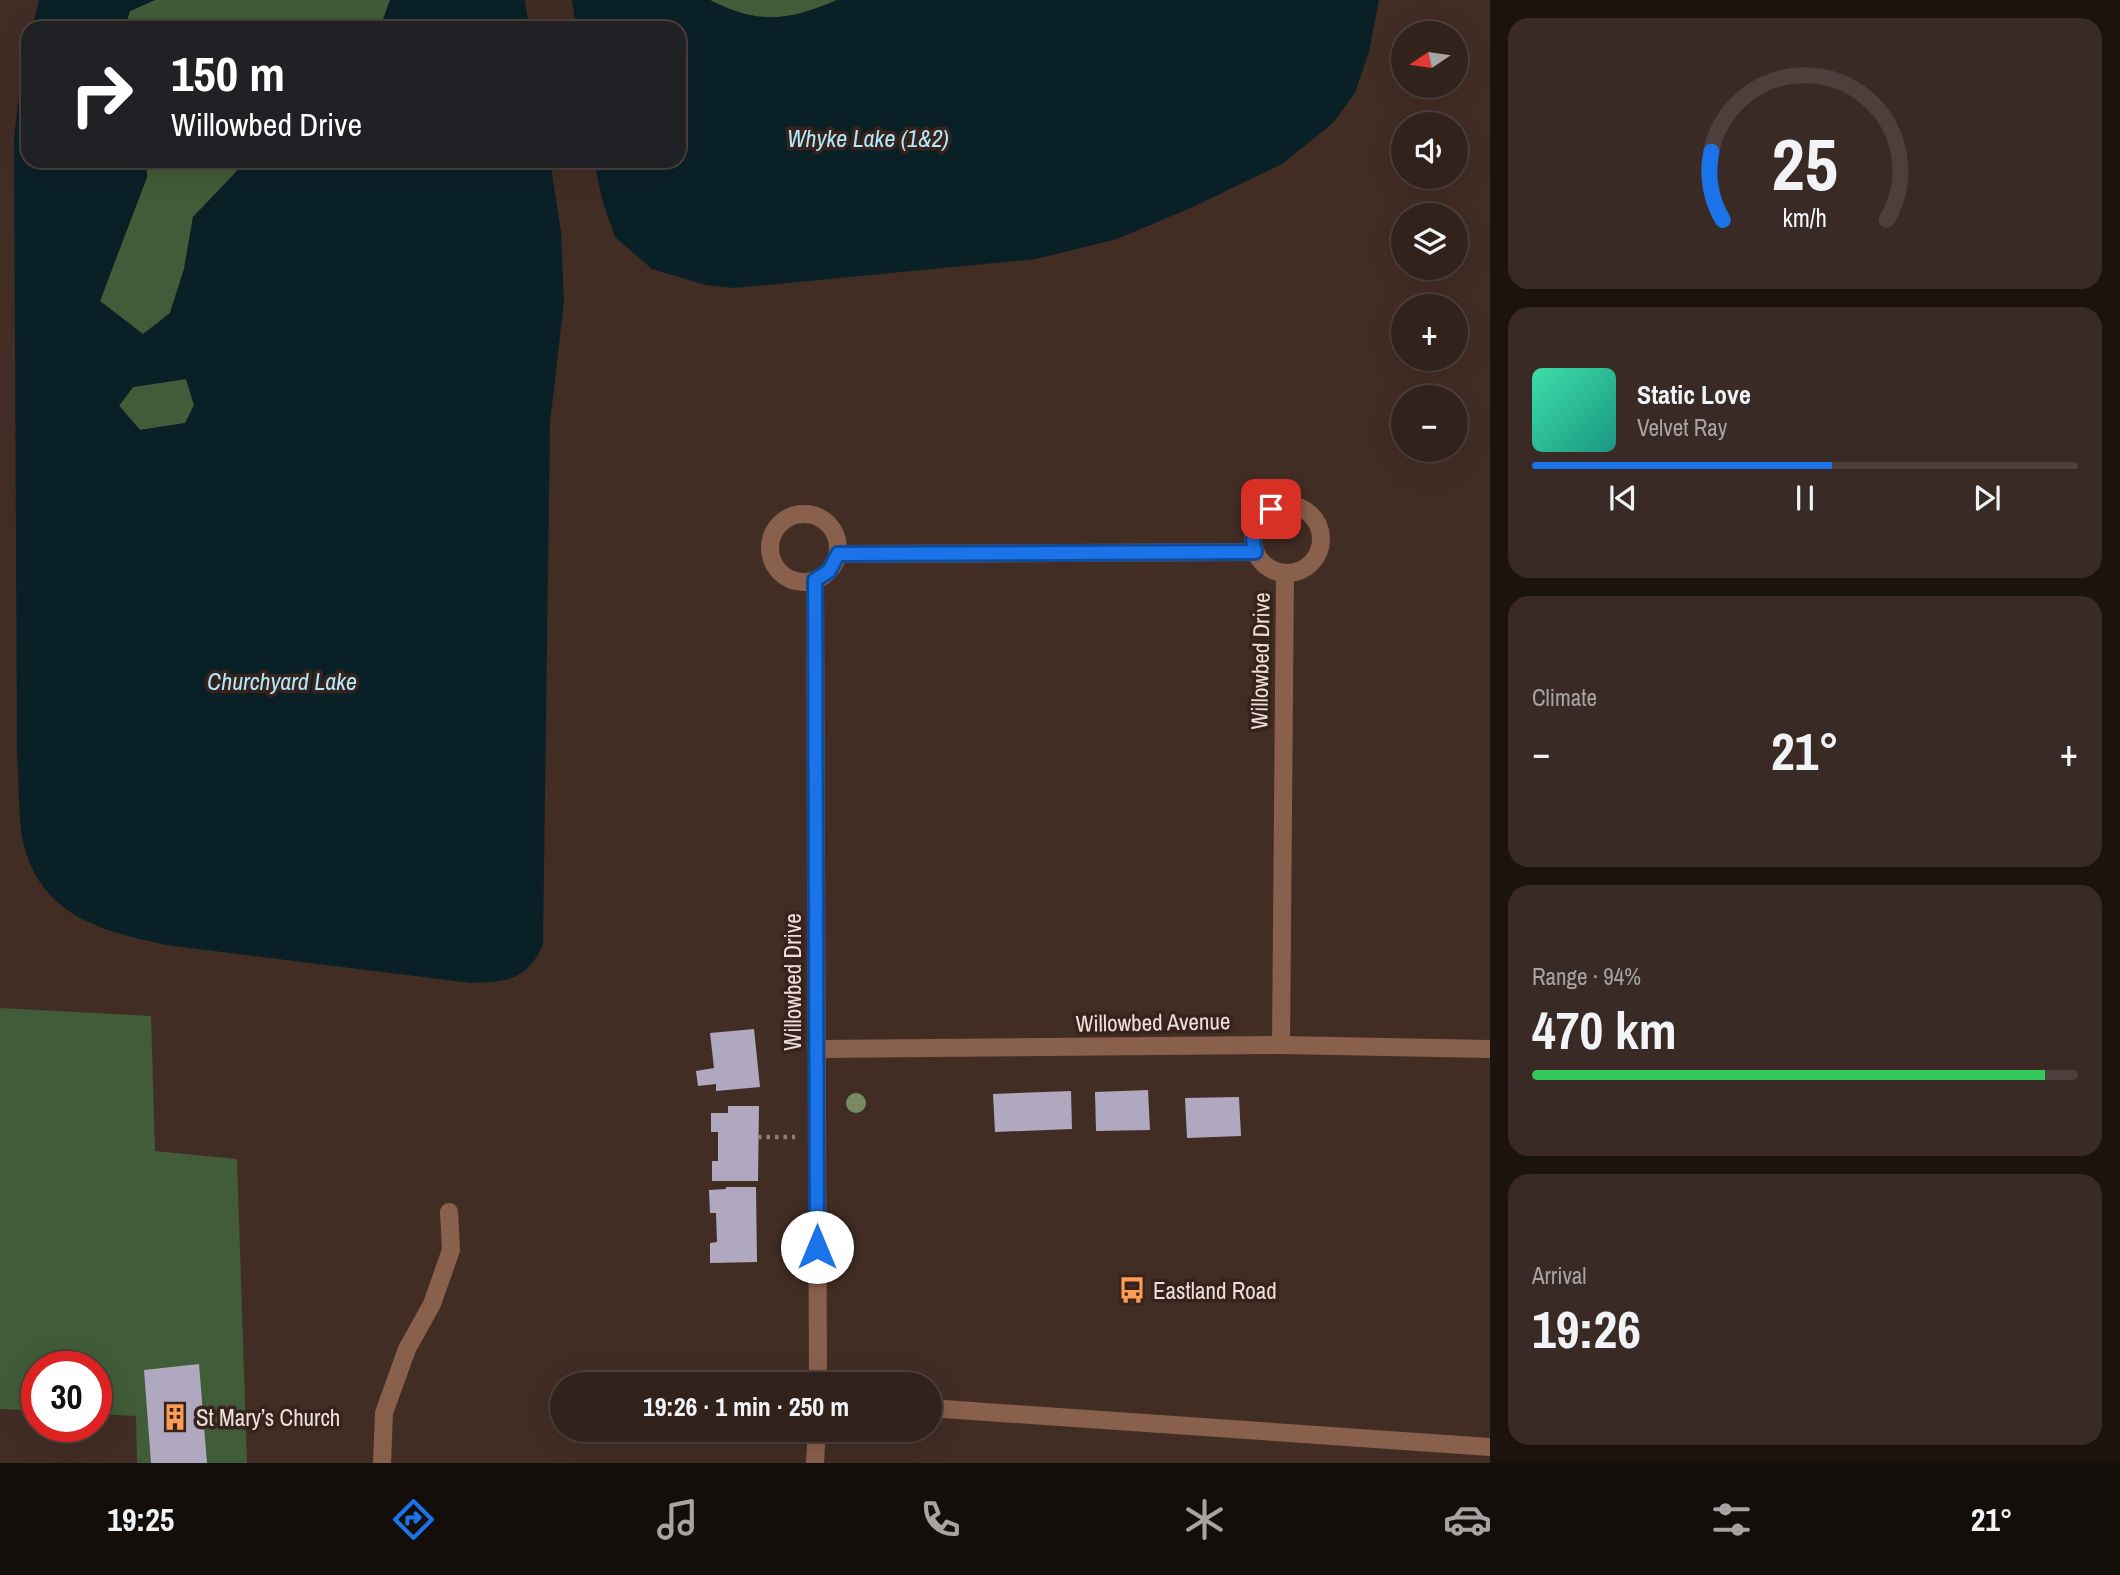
<!DOCTYPE html>
<html lang="en">
<head>
<meta charset="utf-8">
<style>
	body { margin:0; font-family:"Archivo Narrow",sans-serif; background:#3a2a25; color:#f1f3f6; height:100vh; display:flex; flex-direction:column; font-size:26px; white-space:nowrap }
	* { box-sizing:border-box; margin:0 }
	p { font-size:23px; color:#a8a4a3 }
	.icon { flex:none; width:38px; height:38px; fill:none; stroke:currentColor; stroke-width:2; stroke-linecap:round; stroke-linejoin:round }
	.map { position:relative; flex:1; overflow:hidden }
	.panel { display:flex; flex-direction:column; gap:18px; padding:18px; background:#1c130f; width:630px }
	.panel>* { flex:none }
	.top-card { position:absolute; left:21px; top:21px; width:665px; height:147px; border-radius:21px; box-shadow:0 7px 28px #0002,0 0 0 2px #4d3f3b; background:#202124; color:#fff; overflow:hidden }
	.needle { width:46px; rotate:257deg }
	.buttons { position:absolute; left:1391px; top:21px; display:grid; gap:14px }
	.buttons a { display:grid; place-items:center; width:77px; height:77px; border-radius:50%; background:#32221c; box-shadow:0 7px 28px #0002,0 0 0 2px #4d3f3b; font-size:35px }
	.speed { position:absolute; left:21px; top:1351px; display:flex; gap:14px; font-size:35px; font-weight:700; text-align:center }
	.speed>* { display:grid; place-content:center; width:91px; height:91px; border-radius:50%; background:#32221c; box-shadow:0 7px 28px #0002,0 0 0 2px #4d3f3b; line-height:1 }
	.speed .limit { border:10px solid #d22; background:#fff; color:#111 }
	.pin { position:absolute; display:grid; place-items:center; width:60px; height:60px; color:#fff; margin:-30px; border-radius:14px; box-shadow:0 4px 10px #0006 }
	.me { position:absolute; width:77px; margin:-38px; rotate:0deg; stroke-linejoin:round; filter:drop-shadow(0 0 5px #0008) }
	.turn { display:flex; align-items:center; gap:24px; height:147px; padding:0 35px; font-size:32px }
	.turn .icon { width:91px; height:91px; stroke-width:2.5 }
	.turn b { display:block; font-size:49px; line-height:60px }
	.big { font-size:52px; font-weight:800; line-height:1.1 }
	.panel .card { flex:1; display:flex; flex-direction:column; justify-content:center; gap:10px; min-width:0; padding:0 24px; border-radius:21px; background:#3a2a25 }
	.panel .dial { align-items:center; gap:0 }
	.dial svg { height:182px; overflow:visible; fill:none; stroke:#4d3f3b; stroke-width:7; stroke-linecap:round; text-anchor:middle }
	.dial text { fill:#f1f3f6; stroke:none }
	.song { display:flex; align-items:center; gap:21px }
	.cover { width:84px; height:84px; border-radius:10px; background:linear-gradient(135deg,hsl(160 70% 55%),hsl(170 70% 35%)) }
	.played { height:7px; border-radius:4px; background:linear-gradient(90deg,#1a73e8 55%,#4d3f3b 55%) }
	.keys { display:flex; justify-content:space-around; direction:ltr }
	.heat { display:flex; justify-content:space-between; align-items:center; font-size:38px; direction:ltr }
	.charge { height:10px; border-radius:5px; background:linear-gradient(90deg,#34c759 94%,#4d3f3b 0) }
	.trip { position:absolute; left:550px; top:1372px; width:392px; height:70px; border-radius:35px; background:#32221c; box-shadow:0 7px 28px #0002,0 0 0 2px #4d3f3b; font-weight:800; line-height:70px; text-align:center }
	.dock { display:flex; height:112px; justify-content:space-around; align-items:center; background:#140e0b; color:#a8a4a3 }
	.dock .icon { width:49px; height:49px }
	.dock .current { color:#1a73e8 }
	.dock b { font-size:32px; color:#f1f3f6 }
	main { display:flex; flex:1; min-height:0 }
	.map>svg:first-child { display:block }
	.green { fill:#405c38 }
	.water { fill:#0a2027; fill-rule:evenodd }
	.building { fill:#afa8bf }
	.lines { fill:none; stroke-linecap:round; stroke-linejoin:round }
	.path { stroke:#8d7c75; stroke-width:4.5; stroke-dasharray:3.5 5; stroke-linecap:butt }
	.minor { stroke:#89604c; stroke-width:18 }
	.tree { fill:#778a62 }
	.route-casing { stroke:#114b97; stroke-width:18 }
	.route { stroke:#1a73e8; stroke-width:12 }
	.labels { text-anchor:middle; dominant-baseline:central; stroke-width:7; stroke-linejoin:round; paint-order:stroke }
	.street-label { font-size:23px; fill:#eddfda; stroke:#37231c }
	.poi-label { font-size:23px; fill:#eddfda; stroke:#37231c; text-anchor:start }
	.water-label { font-size:24px; font-style:italic; fill:#afe9fd; stroke:#37231c }
</style>
</head>
<body>
<main>
<div class="map">
<svg width="1490" height="1463" viewBox="0 0 1490 1463">
	<rect width="100%" height="100%" fill="#422d25"/>
	<g class="green">
		<path d="M155 0H390L380 28H124L130 11Z"/>
		<path d="M710 0H837C788 21 759 25 710 0Z"/>
		<path d="M146 161H242L236 172 193 217 184 269 170 313 143 335 100 301 147 177Z"/>
		<path d="M186 379 194 405 186 423 140 430 119 405 133 387Z"/>
		<path d="M0 1008 151 1016 155 1151 237 1159 247 1463H137L136 1416 96 1414V1367H37V1411L0 1409Z"/>
	</g>
	<g class="water">
		<path d="M39 0H155L130 11 124 28H32Z"/>
		<path d="M390 0H525L529 28H380Z"/>
		<path d="M572 0H710C759 25 788 21 837 0H1379L1369 52 1355 93 1333 123 1282 164 1193 207 1117 239 1036 259 735 288 705 285 652 269 615 237 603 203 594 161H679V28H576Z"/>
		<path d="M28 42V161H146L147 177 100 301 143 334 170 313 184 269 193 217 236 172 242 161H550L561 231 564 302 550 423 543 944C528 980 507 982 471 983L166 945C103 931 43 917 24 846 18 822 19 780 17 754L14 138 23 63ZM186 379 194 405 185 423 140 430 119 406 133 387Z"/>
	</g>
	<g class="building">
		<path d="M754 1029 760 1087 716 1091V1084L698 1086 696 1071 714 1068 710 1033Z"/>
		<path d="M1148 1090 1150 1130 1096 1131 1095 1092Z"/>
		<path d="M1071 1091 1072 1129 995 1132 993 1094Z"/>
		<path d="M1239 1097 1241 1136 1187 1138 1185 1098Z"/>
		<path d="M728 1106H759L758 1181H712V1161H718V1132H711V1113H728Z"/>
		<path d="M726 1187H756L757 1262 710 1263V1243L717 1242 716 1213H710L709 1190 726 1189Z"/>
		<path d="M199 1364 207 1463H151L144 1370Z"/>
	</g>
	<g class="lines">
		<path class="path" d="M758 1137H795"/>
		<g class="minor">
			<circle cx="1287" cy="539" r="34"/>
			<circle cx="804" cy="548" r="34"/>
			<path d="M838 554 1255 552"/>
			<path d="M815 580 818 1384"/>
			<path d="M1281 1045 1285 573"/>
			<path d="M817 1049 1281 1045 1490 1049"/>
			<path d="M929 1408 1490 1447"/>
			<path d="M382 1463 384 1413 407 1349 432 1304 451 1250 449 1212"/>
			<path d="M815 1463 817 1430"/>
		</g>
	</g>
	<circle class="tree" cx="856" cy="1103" r="10"/>
	<g class="lines">
		<defs>
			<path id="route" d="M817 1247 815 580 829 571 838 554 1255 552C1250 533 1256 520 1271 509"/>
		</defs>
		<use href="#route" class="route-casing"/>
		<use href="#route" class="route"/>
	</g>
	<defs>
		<symbol id="bus-bare" viewBox="-9 -9 18 18"><path d="M-5-6H5V4H4V6H2V4H-2V6H-4V4H-5ZM-3.5-4V0h7V-4ZM-3.5 1.2v1.5H-2V1.2ZM2 1.2v1.5H3.5V1.2Z" fill="#fd9c55" stroke="#37231c" stroke-width="2.5" paint-order="stroke"/></symbol>
		<symbol id="building-bare" viewBox="-9 -9 18 18"><path d="M-4-6H4V6H1V3H-1V6H-4ZM-2.5-4.3h1.7v1.8h-1.7ZM.8-4.3h1.7v1.8H.8ZM-2.5-1h1.7V.8h-1.7ZM.8-1h1.7V.8H.8Z" fill="#fd9c55" stroke="#37231c" stroke-width="2.5" paint-order="stroke"/></symbol>
	</defs>
	<g fill-rule="evenodd">
		<use href="#bus-bare" x="1113" y="1271" width="38" height="38"/>
		<use href="#building-bare" x="156" y="1398" width="38" height="38"/>
	</g>
	<g class="labels">
		<g class="street-label">
			<text transform="translate(1260 661) rotate(-89)">Willowbed Drive</text>
			<text transform="translate(792 982) rotate(-90)">Willowbed Drive</text>
			<text transform="translate(1153 1022) rotate(-1)">Willowbed Avenue</text>
		</g>
		<g class="poi-label">
			<text x="1153" y="1290">Eastland Road</text>
			<text x="196" y="1417">St Mary’s Church</text>
		</g>
		<g class="water-label">
			<text x="868" y="138">Whyke Lake (1&amp;2)</text>
			<text x="282" y="681">Churchyard Lake</text>
		</g>
	</g>
</svg>
<div class="buttons">
<a><svg class="needle" viewBox="-14 -14 28 28"><path d="M0-13l5 13h-10z" fill="#e53935"/><path d="M0 13l5-13h-10z" fill="#a8a4a3"/></svg></a>
<a><svg class="icon" aria-label="sound" viewBox="0 0 24 24"><path d="M4 9h4l5-4v14l-5-4H4zM17 9q2 3 0 6"/></svg></a>
<a><svg class="icon" aria-label="layers" viewBox="0 0 24 24"><path d="M12 4l9 5-9 5-9-5zM3 14l9 5 9-5"/></svg></a>
<a>+</a>
<a>−</a>
</div>
<div class="speed"><div class="limit">30</div></div>
<div class="pin" style="left:1271px;top:509px;background:#d93025"><svg class="icon" aria-label="arrive" viewBox="0 0 24 24"><path d="M6 21V4h12l-3 4 3 4H6"/></svg></div>
<svg class="me" style="left:817px;top:1247px" viewBox="-20 -20 40 40"><circle r="19" fill="#fff"/><path d="M0-13L10 11 0 6-10 11z" fill="#1a73e8"/></svg>
<div class="trip">19:26 · 1 min · 250 m</div>
<div class="top-card">
<div class="turn"><svg class="icon" aria-label="right" viewBox="0 0 24 24"><path d="M7 20v-9h11M14 6l5 5-5 5"/></svg><div><b>150 m</b>Willowbed Drive</div></div>
</div>
</div>
<section class="panel">
<div class="card dial"><svg viewBox="0 0 100 80">
<path d="M14 69A42 42 0 1 1 86 69"/>
<path d="M14 69A42 42 0 0 1 9 39" stroke="#1a73e8"/>
<text x="50" y="56" font-size="32" font-weight="700">25</text>
<text x="50" y="72" font-size="11">km/h</text>
</svg></div>
<div class="card">
<div class="song"><i class="cover"></i><div><b>Static Love</b><p>Velvet Ray</p></div></div>
<div class="played"></div>
<div class="keys"><svg class="icon" aria-label="previous" viewBox="0 0 24 24"><path d="M18 5L8 12l10 7zM5 5v14"/></svg><svg class="icon" aria-label="pause" viewBox="0 0 24 24"><path d="M8 5v14M16 5v14"/></svg><svg class="icon" aria-label="next" viewBox="0 0 24 24"><path d="M6 5l10 7-10 7zM19 5v14"/></svg></div>
</div>
<div class="card"><p>Climate</p>
<div class="heat"><a>−</a><b class="big">21°</b><a>+</a></div>
</div>
<div class="card"><p>Range · 94%</p><b class="big">470 km</b><div class="charge"></div></div>
<div class="card"><p>Arrival</p><b class="big">19:26</b></div>
</section>
</main>
<nav class="dock">
<b>19:25</b>
<svg class="icon current" aria-label="directions" viewBox="0 0 24 24"><path d="M12 3l9 9-9 9-9-9zM9 14v-3h6M13 9l2 2-2 2"/></svg>
<svg class="icon" aria-label="music" viewBox="0 0 24 24"><path d="M9 18V5l10-2v13"/><circle cx="6" cy="18" r="3"/><circle cx="16" cy="16" r="3"/></svg>
<svg class="icon" aria-label="phone" viewBox="0 0 24 24"><path d="M5 4h4l2 5-3 2q2 4 5 5l2-3 5 2v4C11 20 4 13 5 4z"/></svg>
<svg class="icon" aria-label="climate" viewBox="0 0 24 24"><path d="M12 3v18M4 7l16 10M4 17L20 7"/></svg>
<svg class="icon" aria-label="car" viewBox="0 0 24 24"><path d="M5 17H2v-5l4-1 3-4h7l3 4 3 1v5h-3M9 17h6M6 11h13"/><circle cx="7" cy="17" r="2"/><circle cx="17" cy="17" r="2"/></svg>
<svg class="icon" aria-label="filters" viewBox="0 0 24 24"><path d="M4 7h16M4 17h16"/><circle cx="9" cy="7" r="2"/><circle cx="15" cy="17" r="2"/></svg>
<b>21°</b>
</nav>
</body>
</html>
